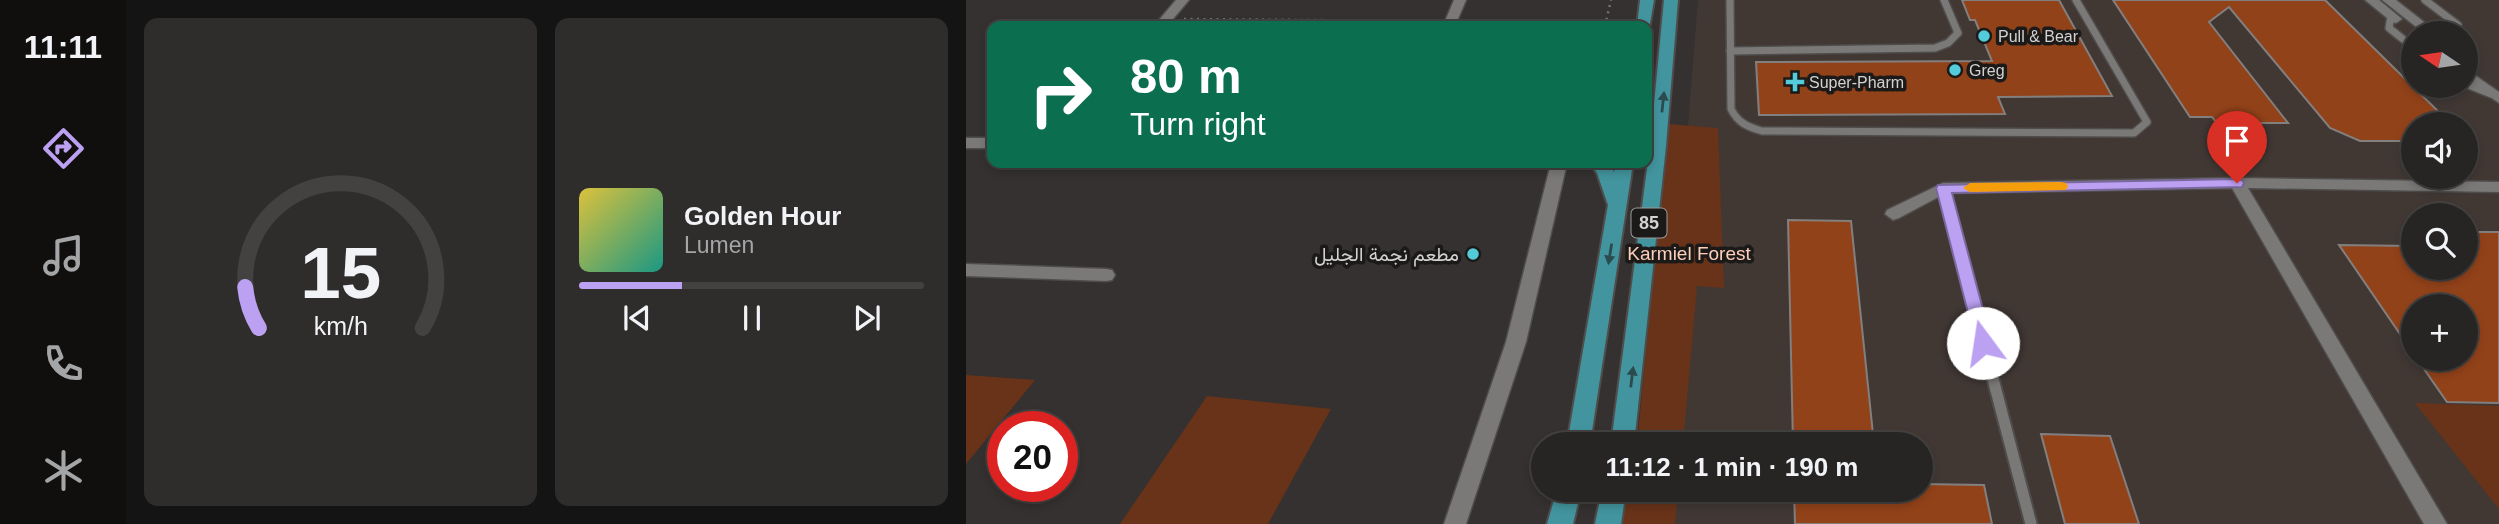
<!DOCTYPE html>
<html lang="en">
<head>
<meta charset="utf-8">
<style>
	body { margin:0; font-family:Helvetica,Vazirmatn,sans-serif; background:#2f2d2c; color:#f1f3f6; height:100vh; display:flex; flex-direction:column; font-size:26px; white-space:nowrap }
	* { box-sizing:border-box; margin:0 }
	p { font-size:23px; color:#a4a5a6 }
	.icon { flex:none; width:38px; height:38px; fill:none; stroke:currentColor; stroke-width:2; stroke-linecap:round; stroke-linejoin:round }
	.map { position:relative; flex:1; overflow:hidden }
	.side { display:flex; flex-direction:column; gap:18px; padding:18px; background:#151414; width:840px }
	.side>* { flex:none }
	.guide { position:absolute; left:21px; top:21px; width:665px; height:147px; border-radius:14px; box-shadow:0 4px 10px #0003,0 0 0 2px #434241; background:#0b6e4f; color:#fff; overflow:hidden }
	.needle { width:46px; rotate:283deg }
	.buttons { position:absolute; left:1435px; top:21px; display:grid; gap:14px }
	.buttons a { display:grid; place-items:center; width:77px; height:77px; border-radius:50%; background:#272524; box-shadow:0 4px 10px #0003,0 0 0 2px #434241; font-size:35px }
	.speed { position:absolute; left:21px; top:411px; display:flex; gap:14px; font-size:35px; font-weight:700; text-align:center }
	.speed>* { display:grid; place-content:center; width:91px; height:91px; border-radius:50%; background:#272524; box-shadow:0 4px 10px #0003,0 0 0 2px #434241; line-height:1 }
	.speed .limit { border:10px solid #d22; background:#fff; color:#111 }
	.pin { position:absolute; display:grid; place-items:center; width:60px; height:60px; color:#fff; margin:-72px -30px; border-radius:50% 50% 50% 0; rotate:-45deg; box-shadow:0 0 7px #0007 }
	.pin .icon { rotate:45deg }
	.me { position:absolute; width:77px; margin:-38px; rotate:346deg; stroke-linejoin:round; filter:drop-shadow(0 0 5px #0008) }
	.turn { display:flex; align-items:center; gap:24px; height:147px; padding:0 28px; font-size:32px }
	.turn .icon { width:91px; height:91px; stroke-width:2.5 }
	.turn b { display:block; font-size:49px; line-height:60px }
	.side .card { flex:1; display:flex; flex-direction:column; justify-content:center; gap:10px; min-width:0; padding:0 24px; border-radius:14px; background:#2f2d2c }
	.side .dial { align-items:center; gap:0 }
	.dial svg { height:182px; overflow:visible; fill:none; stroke:#434241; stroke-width:7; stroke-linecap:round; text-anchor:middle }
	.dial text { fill:#f1f3f6; stroke:none }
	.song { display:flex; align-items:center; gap:21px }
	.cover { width:84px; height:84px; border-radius:10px; background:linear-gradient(135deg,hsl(50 70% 55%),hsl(170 70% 35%)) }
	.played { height:7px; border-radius:4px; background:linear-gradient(90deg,#bca0f2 30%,#434241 30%) }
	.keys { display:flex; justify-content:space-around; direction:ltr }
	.side .tiles { flex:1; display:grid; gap:18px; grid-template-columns:repeat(2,1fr) }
	.trip { position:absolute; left:565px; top:432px; width:402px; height:70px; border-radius:35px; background:#272524; box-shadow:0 4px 10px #0003,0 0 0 2px #434241; font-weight:600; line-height:70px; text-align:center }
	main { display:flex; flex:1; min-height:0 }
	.dock { display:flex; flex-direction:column; width:126px; justify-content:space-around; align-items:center; background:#100f0e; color:#a4a5a6 }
	.dock .icon { width:49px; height:49px }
	.dock .on { color:#bca0f2 }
	.dock b { font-size:32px; color:#f1f3f6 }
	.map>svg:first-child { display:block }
	.built { fill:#413834; fill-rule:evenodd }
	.green { fill:#683319 }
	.building { fill:#924219; stroke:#827f7e; stroke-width:2 }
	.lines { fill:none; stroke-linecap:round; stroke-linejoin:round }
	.service-far2-casing { stroke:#4f4d4c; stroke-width:10 }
	.service-far1-casing { stroke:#4f4d4c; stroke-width:12 }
	.service-casing { stroke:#4f4d4c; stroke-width:15 }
	.minor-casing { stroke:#4f4d4c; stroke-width:3 }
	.tertiary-casing { stroke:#4f4d4c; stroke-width:3 }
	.trunk-casing { stroke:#4f4d4c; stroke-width:4 }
	.path { stroke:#757372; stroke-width:2.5; stroke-dasharray:2 4.5; stroke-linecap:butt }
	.service-far2 { stroke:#7b7977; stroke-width:7 }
	.service-far1 { stroke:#7b7977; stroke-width:9 }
	.service { stroke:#7b7977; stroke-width:11 }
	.minor { fill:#7b7977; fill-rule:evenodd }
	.tertiary { fill:#7b7977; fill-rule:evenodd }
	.trunk { fill:#42949e; fill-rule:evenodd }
	.oneway { fill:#2b4b4e }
	.route { fill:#bca0f2; stroke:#7a689d; stroke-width:2 }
	.slow { fill:#f59e0b }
	.poi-dot { fill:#53cbda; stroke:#1b1a19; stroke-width:2.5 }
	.labels { text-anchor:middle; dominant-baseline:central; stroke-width:7; stroke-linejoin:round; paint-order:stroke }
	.far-poi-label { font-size:16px; fill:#d3d2d1; stroke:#1b1a19; text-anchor:start }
	.shield { fill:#1b1a19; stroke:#9c9b9a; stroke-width:2 }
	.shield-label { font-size:18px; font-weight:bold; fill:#d3d2d1 }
	.park-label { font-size:19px; fill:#fecfbb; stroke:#1b1a19 }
	.poi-label { font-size:19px; fill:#d3d2d1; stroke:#1b1a19; text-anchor:end }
</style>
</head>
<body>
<main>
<nav class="dock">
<b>11:11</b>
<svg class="icon on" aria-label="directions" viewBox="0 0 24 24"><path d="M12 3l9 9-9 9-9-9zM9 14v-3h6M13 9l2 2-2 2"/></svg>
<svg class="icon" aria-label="music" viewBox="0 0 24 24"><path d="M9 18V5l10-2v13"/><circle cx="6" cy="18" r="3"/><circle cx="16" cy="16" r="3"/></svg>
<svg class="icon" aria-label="phone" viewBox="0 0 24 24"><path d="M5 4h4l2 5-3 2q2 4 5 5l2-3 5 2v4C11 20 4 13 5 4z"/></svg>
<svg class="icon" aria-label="climate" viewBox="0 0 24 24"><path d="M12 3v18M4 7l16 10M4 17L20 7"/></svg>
</nav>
<section class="side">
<div class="tiles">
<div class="card dial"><svg viewBox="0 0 100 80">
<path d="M14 69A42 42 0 1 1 86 69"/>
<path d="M14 69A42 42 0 0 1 8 51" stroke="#bca0f2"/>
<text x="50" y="56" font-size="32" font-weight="700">15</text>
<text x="50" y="72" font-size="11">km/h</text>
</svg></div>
<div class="card">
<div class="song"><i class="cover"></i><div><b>Golden Hour</b><p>Lumen</p></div></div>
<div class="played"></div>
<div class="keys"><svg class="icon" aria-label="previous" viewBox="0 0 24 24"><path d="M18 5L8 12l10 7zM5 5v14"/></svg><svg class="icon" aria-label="pause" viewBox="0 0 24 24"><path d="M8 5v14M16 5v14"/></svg><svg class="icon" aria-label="next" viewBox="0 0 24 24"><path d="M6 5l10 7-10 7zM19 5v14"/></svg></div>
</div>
</div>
</section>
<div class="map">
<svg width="1533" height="524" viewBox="0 0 1533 524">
	<rect width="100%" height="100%" fill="#343130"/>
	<path class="built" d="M732 0H1533V524H691L693 490H956V444H697ZM1447 33H1500V86H1447ZM1447 124H1500V177H1447ZM1447 215H1500V268H1447ZM1447 306H1500V359H1447Z"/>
	<g class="green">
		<path d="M702 124 752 128 758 288 731 286 717 444H671Z"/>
		<path d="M0 375 69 380 0 464Z"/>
		<path d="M241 396 365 409 302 524H154Z"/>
		<path d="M1449 403 1533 406V509Z"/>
		<path d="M660 490H712L709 524H652Z"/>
	</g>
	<g class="building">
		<path d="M996 0H1093L1146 96 1032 97 1039 114 793 115 790 62 1026 61 1009 20H1004Z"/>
		<path d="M1147 0H1359L1485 124H1447V141H1394L1364 128 1263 7 1243 22 1322 123H1251L1246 117H1224Z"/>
		<path d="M822 220 885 221 908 444H827Z"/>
		<path d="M1500 232H1533V403L1481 402 1451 359H1500V306H1447V353L1373 245 1447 246V268H1500Z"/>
		<path d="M1075 434 1144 436 1173 524H1099Z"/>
		<path d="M956 484 1018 485 1026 524H829L828 490H956Z"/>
	</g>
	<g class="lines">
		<defs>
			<g id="service-far2">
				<path d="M764 0 765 109C772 123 782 127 796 131L1168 133 1181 122 1110 0"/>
				<path d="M1459 0 1492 25"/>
				<path d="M1425 15 1423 28 1447 47"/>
				<path d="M764 51 969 48 982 43 992 33 978 0"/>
				<path d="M1500 84 1525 94"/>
			</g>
			<path id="service-far1" d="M977 188 1009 312"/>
			<path id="service" d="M1009 310 1065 524"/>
			<g id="minor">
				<path d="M210 0H223L201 26H188Z"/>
				<path d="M488 0H500L489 26H477Z"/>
				<path d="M1271 178 1533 182V192L1282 188 1481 524H1458L1266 188 980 193 933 218 927 220 919 214 921 210 977 183Z"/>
				<path d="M0 264 140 269 146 270 149 275 146 280 140 281 0 276Z"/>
			</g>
			<g id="tertiary">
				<path d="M1399 0H1413L1436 19 1430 23 1426 22Z"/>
				<path d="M1416 0H1430L1472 33H1458Z"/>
				<path d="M1500 69 1533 92V103L1500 80Z"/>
				<rect x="0" y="138" width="26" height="10"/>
				<path d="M585 163H601L560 342 500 524H478L540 342Z"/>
			</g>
			<g id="trunk">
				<path d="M674 0H688L683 29 671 26Z"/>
				<path d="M698 0H712L700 146 668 444H645L684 146Z"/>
				<path d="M624 163H642L648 172 650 163H667L624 444H601L642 205 631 173Z"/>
				<path d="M591 490H615L607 524H581Z"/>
				<path d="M636 490H660L655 524H629Z"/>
			</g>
		</defs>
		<use href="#service-far2" class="service-far2-casing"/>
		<use href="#service-far1" class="service-far1-casing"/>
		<use href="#service" class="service-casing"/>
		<use href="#minor" class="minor-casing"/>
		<use href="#tertiary" class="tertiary-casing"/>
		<use href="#trunk" class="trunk-casing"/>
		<g class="path">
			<path d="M218 19 470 21"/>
			<path d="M502 21 640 22"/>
			<path d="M639 26 645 0"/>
		</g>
		<use href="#service-far2" class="service-far2"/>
		<use href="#service-far1" class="service-far1"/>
		<use href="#service" class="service"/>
		<use href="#minor" class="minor"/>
		<use href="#tertiary" class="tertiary"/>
		<use href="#trunk" class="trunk"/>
	</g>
	<defs><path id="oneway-solid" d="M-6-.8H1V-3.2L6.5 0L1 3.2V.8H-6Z" transform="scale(1.75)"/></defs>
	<g class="oneway">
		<use href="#oneway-solid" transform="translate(697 102) rotate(-84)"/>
		<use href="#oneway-solid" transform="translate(644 254) rotate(99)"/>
		<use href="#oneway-solid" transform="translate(666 377) rotate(-83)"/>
	</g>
	<path class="route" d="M1271 179 1276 180 1278 183 1276 187 986 193 1026 343 1024 348H1011L970 188 972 185Z"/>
	<path class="slow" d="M1095 182 1100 183 1102 186 1100 190 1004 192 997 188 1004 183Z"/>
	<g class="poi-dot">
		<circle cx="1018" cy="36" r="7"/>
		<circle cx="989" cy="70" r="7"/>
		<path d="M825.5 71.5h7v7h7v7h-7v7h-7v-7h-7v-7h7z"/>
		<circle cx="507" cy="254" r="7"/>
	</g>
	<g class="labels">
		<g class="far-poi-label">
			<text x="1032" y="36">Pull &amp; Bear</text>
			<text x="1003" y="70">Greg</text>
			<text x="843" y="82">Super-Pharm</text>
		</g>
		<rect class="shield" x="665.5" y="208.5" width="35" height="29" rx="5"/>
		<g class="shield-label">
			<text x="683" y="223">85</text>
		</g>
		<g class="park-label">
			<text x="723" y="253">Karmiel Forest</text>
		</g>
		<g class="poi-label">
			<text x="493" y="254">مطعم نجمة الجليل</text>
		</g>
	</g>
</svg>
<div class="buttons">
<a><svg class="needle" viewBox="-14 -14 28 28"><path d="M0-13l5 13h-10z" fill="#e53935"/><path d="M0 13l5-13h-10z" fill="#a4a5a6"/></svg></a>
<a><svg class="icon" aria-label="sound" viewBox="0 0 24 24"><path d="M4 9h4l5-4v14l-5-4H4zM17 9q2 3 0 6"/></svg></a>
<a><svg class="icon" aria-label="search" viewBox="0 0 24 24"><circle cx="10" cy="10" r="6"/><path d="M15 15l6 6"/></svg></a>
<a>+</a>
</div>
<div class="speed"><div class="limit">20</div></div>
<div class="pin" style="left:1271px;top:183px;background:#d93025"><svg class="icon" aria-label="arrive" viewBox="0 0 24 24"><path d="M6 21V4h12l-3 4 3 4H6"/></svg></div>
<svg class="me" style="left:1017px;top:343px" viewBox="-20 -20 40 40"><circle r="19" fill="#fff"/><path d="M0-13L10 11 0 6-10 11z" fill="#bca0f2"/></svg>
<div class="trip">11:12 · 1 min · 190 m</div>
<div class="guide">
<div class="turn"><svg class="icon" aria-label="right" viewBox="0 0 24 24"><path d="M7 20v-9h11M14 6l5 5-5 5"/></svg><div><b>80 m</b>Turn right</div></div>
</div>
</div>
</main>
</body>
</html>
